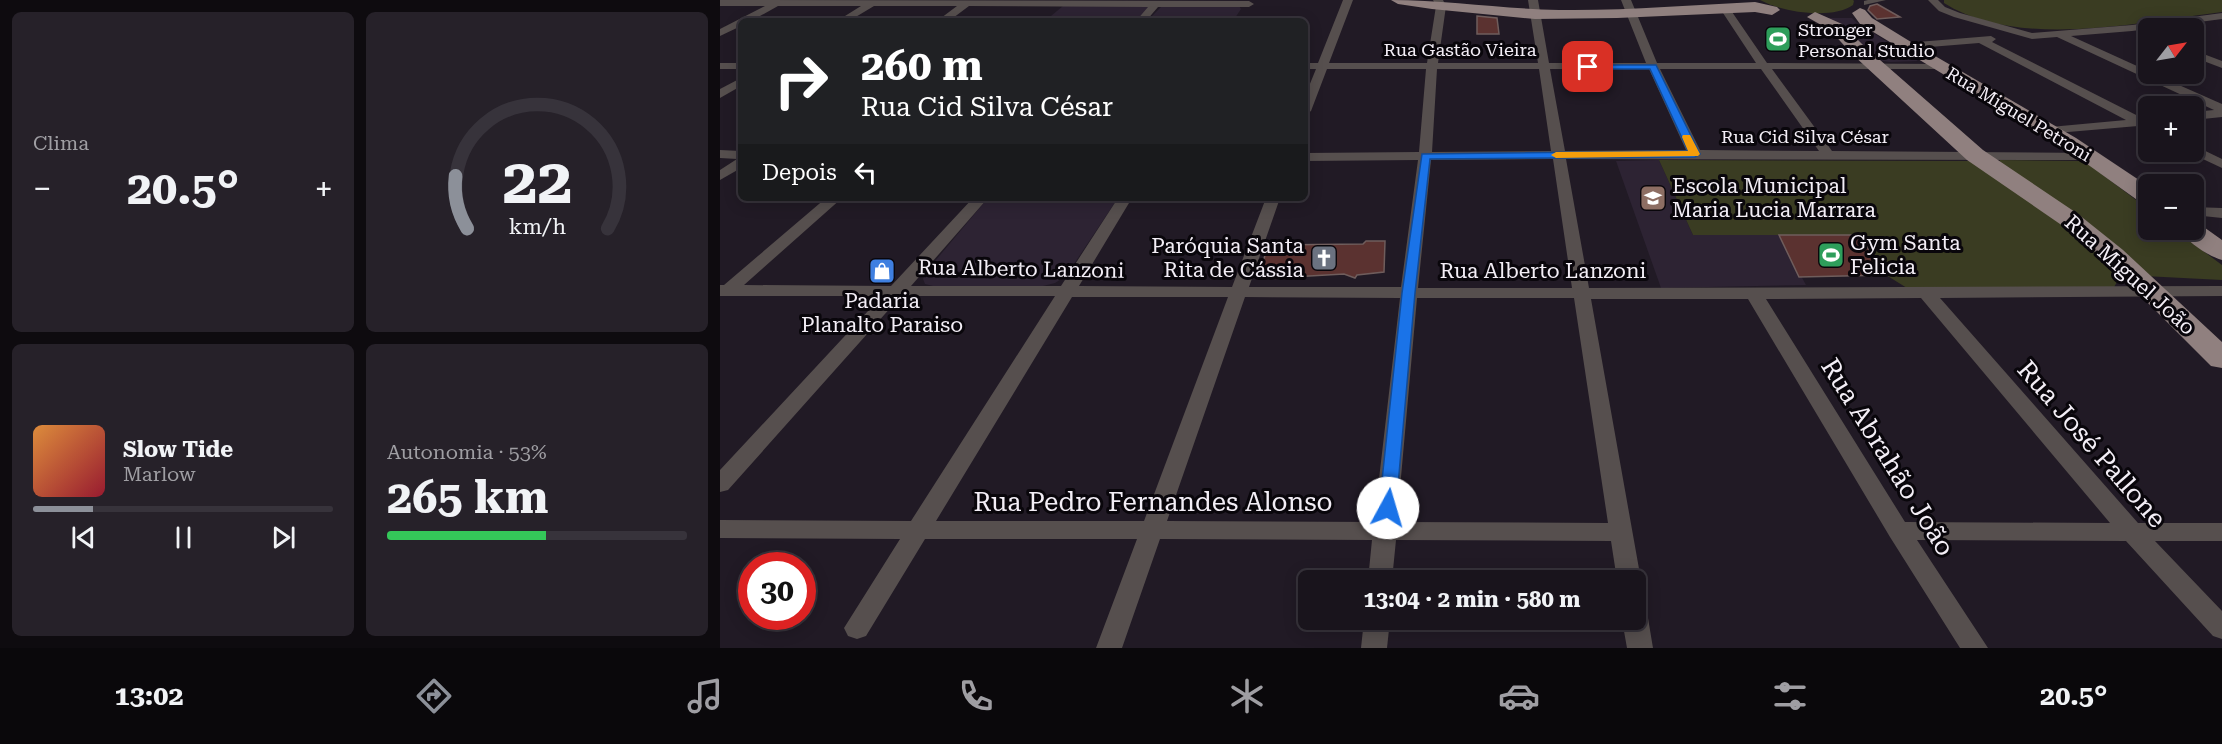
<!DOCTYPE html>
<html lang="pt">
<head>
<meta charset="utf-8">
<style>
	body { margin:0; font-family:"Roboto Serif",serif; background:#262129; color:#f1f3f6; height:100vh; display:flex; flex-direction:column; font-size:22px; white-space:nowrap }
	* { box-sizing:border-box; margin:0 }
	p { font-size:20px; color:#9f9ea3 }
	.icon { flex:none; width:33px; height:33px; fill:none; stroke:currentColor; stroke-width:2; stroke-linecap:round; stroke-linejoin:round }
	.map { position:relative; flex:1; overflow:hidden }
	.side { display:flex; flex-direction:column; gap:12px; padding:12px; background:#0e0b0f; width:720px }
	.side>* { flex:none }
	.banner { position:absolute; left:18px; top:18px; width:570px; height:183px; border-radius:9px; box-shadow:0 3px 15px #0003,0 0 0 2px #37333b; background:#202124; color:#fff; overflow:hidden }
	.needle { width:39px; rotate:59deg }
	.tools { position:absolute; left:1418px; top:18px; display:grid; gap:12px }
	.tools a { display:grid; place-items:center; width:66px; height:66px; border-radius:9px; background:#19141c; box-shadow:0 3px 15px #0003,0 0 0 2px #37333b; font-size:30px }
	.speed { position:absolute; left:18px; top:552px; display:flex; gap:12px; font-size:30px; font-weight:700; text-align:center }
	.speed>* { display:grid; place-content:center; width:78px; height:78px; border-radius:50%; background:#19141c; box-shadow:0 3px 15px #0003,0 0 0 2px #37333b; line-height:1 }
	.speed .limit { border:9px solid #d22; background:#fff; color:#111 }
	.pin { position:absolute; display:grid; place-items:center; width:51px; height:51px; color:#fff; margin:-26px; border-radius:12px; box-shadow:0 3px 9px #0006 }
	.me { position:absolute; width:66px; margin:-33px; rotate:6deg; stroke-linejoin:round; filter:drop-shadow(0 0 4px #0008) }
	.turn { display:flex; align-items:center; gap:21px; height:126px; padding:0 24px; font-size:27px }
	.turn .icon { width:78px; height:78px; stroke-width:2.5 }
	.turn b { display:block; font-size:42px; line-height:51px }
	.then { display:flex; align-items:center; height:57px; padding:0 24px; background:#0003; gap:12px; font-size:22px }
	.big { font-size:45px; font-weight:700; line-height:1.1 }
	.side .tile { flex:1; display:flex; flex-direction:column; justify-content:center; gap:9px; min-width:0; padding:0 21px; border-radius:9px; background:#262129 }
	.side .dial { align-items:center; gap:0 }
	.dial svg { height:156px; overflow:visible; fill:none; stroke:#37333b; stroke-width:7; stroke-linecap:round; text-anchor:middle }
	.dial text { fill:#f1f3f6; stroke:none }
	.song { display:flex; align-items:center; gap:18px }
	.cover { width:72px; height:72px; border-radius:9px; background:linear-gradient(135deg,hsl(30 70% 55%),hsl(350 70% 35%)) }
	.played { height:6px; border-radius:3px; background:linear-gradient(90deg,#8c9099 20%,#37333b 20%) }
	.keys { display:flex; justify-content:space-around; direction:ltr }
	.heat { display:flex; justify-content:space-between; align-items:center; font-size:33px; direction:ltr }
	.charge { height:9px; border-radius:4px; background:linear-gradient(90deg,#34c759 53%,#37333b 0) }
	.side .tiles { flex:1; display:grid; gap:12px; grid-template-columns:repeat(2,1fr) }
	.trip { position:absolute; left:578px; top:570px; width:348px; height:60px; border-radius:9px; background:#19141c; box-shadow:0 3px 15px #0003,0 0 0 2px #37333b; font-weight:700; line-height:60px; text-align:center }
	.tab-bar { display:flex; height:96px; justify-content:space-around; align-items:center; background:#0a080b; color:#9f9ea3 }
	.tab-bar .icon { width:42px; height:42px }
	.tab-bar .current { color:#8c9099 }
	.tab-bar b { font-size:27px; color:#f1f3f6 }
	main { display:flex; flex:1; min-height:0 }
	.map>svg:first-child { display:block }
	.built { fill:#2d2333 }
	.green { fill:#3a3c22 }
	.building { fill:#5b3230; stroke:#6f5d5c; stroke-width:1.5 }
	.lines { fill:none; stroke-linecap:round; stroke-linejoin:round }
	.street { fill:#564f4e; fill-rule:evenodd }
	.primary { fill:#90807f; fill-rule:evenodd }
	.route { fill:#1a73e8; stroke:#114b97; stroke-width:1.5 }
	.slow { fill:#f59e0b }
	.labels { text-anchor:middle; dominant-baseline:central; stroke-width:6; stroke-linejoin:round; paint-order:stroke }
	.far-poi-label { font-size:18px; fill:#f3eef6; stroke:#09060b; text-anchor:start }
	.far-street-label { font-size:18px; fill:#f3eef6; stroke:#09060b }
	.poi-label { font-size:21px; fill:#f3eef6; stroke:#09060b; text-anchor:start }
	.street-label { font-size:21px; fill:#f3eef6; stroke:#09060b }
	.near-street-label { font-size:26px; fill:#f3eef6; stroke:#09060b }
</style>
</head>
<body>
<main>
<section class="side">
<div class="tiles">
<div class="tile"><p>Clima</p>
<div class="heat"><a>−</a><b class="big">20.5°</b><a>+</a></div>
</div>
<div class="tile dial"><svg viewBox="0 0 100 80">
<path d="M14 69A42 42 0 1 1 86 69"/>
<path d="M14 69A42 42 0 0 1 8 42" stroke="#8c9099"/>
<text x="50" y="56" font-size="32" font-weight="700">22</text>
<text x="50" y="72" font-size="11">km/h</text>
</svg></div>
<div class="tile">
<div class="song"><i class="cover"></i><div><b>Slow Tide</b><p>Marlow</p></div></div>
<div class="played"></div>
<div class="keys"><svg class="icon" aria-label="previous" viewBox="0 0 24 24"><path d="M18 5L8 12l10 7zM5 5v14"/></svg><svg class="icon" aria-label="pause" viewBox="0 0 24 24"><path d="M8 5v14M16 5v14"/></svg><svg class="icon" aria-label="next" viewBox="0 0 24 24"><path d="M6 5l10 7-10 7zM19 5v14"/></svg></div>
</div>
<div class="tile"><p>Autonomia · 53%</p><b class="big">265 km</b><div class="charge"></div></div>
</div>
</section>
<div class="map">
<svg width="1502" height="648" viewBox="0 0 1502 648">
	<rect width="100%" height="100%" fill="#211a25"/>
	<g class="built">
		<path d="M343 6H424L429 7 418 21H325Z"/>
		<path d="M442 6H519L521 9 513 21H427Z"/>
		<path d="M1103 18H1132L1137 23 1198 61 1170 62 1157 60Z"/>
		<path d="M939 160 973 235H1059L1086 285 941 288 896 161Z"/>
		<path d="M268 198H398L346 276 335 283 323 286H213L205 284 203 279 205 273Z"/>
	</g>
	<g class="green">
		<path d="M1040 0H1133L1134 1 1133 5C1112 20 1062 12 1040 0Z"/>
		<path d="M1224 0H1502V12C1419 22 1298 50 1224 3Z"/>
		<path d="M939 160 1251 161 1343 217 1400 272V277L1394 287 1187 288 1166 275 1139 235H973Z"/>
		<path d="M1280 160 1360 161 1371 166 1428 209V230H1455L1502 265V280L1424 276 1278 165Z"/>
	</g>
	<g class="building">
		<path d="M1157 4 1180 17 1157 19 1148 10 1150 6Z"/>
		<path d="M757 16 777 18 779 34H757Z"/>
		<path d="M1059 235H1139L1166 275 1079 277Z"/>
		<path d="M646 241H665L664 272 637 275 635 278 624 274 538 279 548 245 643 244Z"/>
	</g>
	<g class="lines">
		<g class="street">
			<path d="M0 0 529 1 534 4 529 7H438L426 21H416L428 7 249 6 229 21H217L237 6H154L129 21H117L141 6H58L31 21H21V26L0 36V29L45 6H0Z"/>
			<path d="M623 0H633L609 63H707L716 6 713 0H723L726 6 718 63H818L808 0H818L829 63H926L901 0H911L937 63H1036L1003 13 997 8 1002 5 1010 9 1047 63 1223 64 1225 66 1219 69H1052L1112 151 1375 153 1377 156 1370 160 846 159 869 288 1502 286V296L1220 298 1418 523H1502V541H1435L1502 611V639L1493 636 1406 541 1197 540 1268 648H1240L1170 537 1028 299H871L921 580 915 588V580H897L891 541 676 540 672 580H648L652 540 440 539 402 648H376L417 539H205L146 636 137 639 128 636 124 628 180 539 0 538V520L191 521 335 296H181L8 490 0 492V470L162 296H0V285H4L106 198H122L24 285 171 286 253 198H268L191 286H341L398 198H412L359 286 512 287 546 198H560L529 287H681L698 160 585 161V153L699 152 706 69H607L591 111 585 115V96L596 69H585V63H598ZM717 69H819L831 151 712 152ZM830 69H929L966 150 845 151ZM940 69H1041L1099 151 980 150ZM833 159 852 288H698L711 160ZM352 297H508L424 521H216ZM525 297 680 298 654 522 447 521ZM697 298H854L888 523 677 522ZM1201 298 1390 523 1185 522 1046 299Z"/>
			<path d="M1148 0H1166L1144 5V1Z"/>
			<path d="M1208 0H1218L1225 7 1240 13 1312 33 1412 25 1502 13V19L1412 31 1351 36 1428 71V74H1434L1502 104V117L1473 120V112L1494 110 1337 37 1312 39 1234 17 1219 11Z"/>
			<path d="M1271 36 1276 39 1272 42 1428 121V130L1418 126 1325 134 1324 131 1330 127 1406 120 1259 43 1185 49 1180 46 1185 43Z"/>
			<path d="M1473 50 1502 61V68L1473 57Z"/>
			<rect x="0" y="63" width="21" height="6"/>
			<path d="M21 78V86L0 98V89Z"/>
			<path d="M1473 145 1502 159V168L1468 152H1473Z"/>
			<path d="M0 150 21 151V168L0 180V170L17 159 0 158Z"/>
			<path d="M1473 207 1502 208V218L1473 215Z"/>
			<path d="M915 607 924 610 928 618 933 648H907L902 620H915Z"/>
			<path d="M644 620H670L667 648H641Z"/>
		</g>
		<g class="primary">
			<path d="M671 0C727 0 783 9 839 10 904 11 970 5 1035 2L1057 7 1060 10 1052 15 1035 12 897 18 815 19 712 9 678 4Z"/>
			<path d="M1140 8 1145 10 1152 18 1191 42 1356 138 1428 186V204L1420 202 1342 146 1140 24 1132 13Z"/>
			<path d="M1095 12 1122 24 1144 46 1263 150 1358 214 1403 250 1502 342V368L1491 366 1385 260 1340 224 1247 160 1132 54 1110 30 1087 17Z"/>
			<path d="M1473 223 1481 225 1502 240V260C1488 256 1467 242 1460 230H1473Z"/>
		</g>
	</g>
	<path class="route" d="M865 65H936L980 154 975 157 710 159 695 293 676 508 674 512 668 514 661 512 659 508 682 293 702 154 968 151 930 69H868L863 67Z"/>
	<path class="slow" d="M963 135H970L980 154 978 156 836 158 831 155 836 152 968 151 962 137Z"/>
	<defs>
		<symbol id="stadium-square" viewBox="-11 -11 22 22"><rect x="-9" y="-9" width="18" height="18" rx="4" fill="#2e9e5b" stroke="#09060b"/><path d="M0-5a6.5 5 0 1 0 0 10a6.5 5 0 1 0 0-10ZM-3.5-1.8h7v3.6h-7Z" fill="#fff"/></symbol>
		<symbol id="school-square" viewBox="-11 -11 22 22"><rect x="-9" y="-9" width="18" height="18" rx="4" fill="#8d6e63" stroke="#09060b"/><path d="M0-5L7-2L0 1L-7-2ZM-4 1L0 2.5L4 1V4Q0 6-4 4Z" fill="#fff"/></symbol>
		<symbol id="church-square" viewBox="-11 -11 22 22"><rect x="-9" y="-9" width="18" height="18" rx="4" fill="#6b7280" stroke="#09060b"/><path d="M-1.2-6h2.4v3.5h3.3v2.4h-3.3V6h-2.4V-.1h-3.3v-2.4h3.3Z" fill="#fff"/></symbol>
		<symbol id="shop-square" viewBox="-11 -11 22 22"><rect x="-9" y="-9" width="18" height="18" rx="4" fill="#3f7fe0" stroke="#09060b"/><path d="M-5-2.5h2.3a2.7 3.5 0 0 1 5.4 0H5L5.5 6h-11ZM-1.5-2.5h3a1.5 2.3 0 0 0-3 0Z" fill="#fff"/></symbol>
	</defs>
	<g fill-rule="evenodd">
		<use href="#stadium-square" x="1043" y="24" width="30" height="30"/>
		<use href="#school-square" x="918" y="183" width="30" height="30"/>
		<use href="#stadium-square" x="1096" y="240" width="30" height="30"/>
		<use href="#church-square" x="589" y="243" width="30" height="30"/>
		<use href="#shop-square" x="147" y="256" width="30" height="30"/>
	</g>
	<g class="labels">
		<g class="far-poi-label">
			<text x="1078" y="29">Stronger<tspan x="1078" dy="21">Personal Studio</tspan></text>
		</g>
		<g class="far-street-label">
			<text x="740" y="49">Rua Gastão Vieira</text>
			<text transform="translate(1299 114) rotate(31)">Rua Miguel Petroni</text>
			<text x="1085" y="136">Rua Cid Silva César</text>
		</g>
		<g class="poi-label">
			<text x="952" y="186">Escola Municipal<tspan x="952" dy="24">Maria Lucia Marrara</tspan></text>
			<text x="1130" y="243">Gym Santa<tspan x="1130" dy="24">Felicia</tspan></text>
			<text x="584" y="246" text-anchor="end">Paróquia Santa<tspan x="584" dy="24">Rita de Cássia</tspan></text>
			<text x="162" y="301" text-anchor="middle">Padaria<tspan x="162" dy="24">Planalto Paraiso</tspan></text>
		</g>
		<g class="street-label">
			<text transform="translate(301 269) rotate(1)">Rua Alberto Lanzoni</text>
			<text x="823" y="271">Rua Alberto Lanzoni</text>
			<text transform="translate(1410 275) rotate(42)">Rua Miguel João</text>
		</g>
		<g class="near-street-label">
			<text transform="translate(1372 444) rotate(49)">Rua José Pallone</text>
			<text transform="translate(1168 457) rotate(58)">Rua Abrahão João</text>
			<text x="433" y="502">Rua Pedro Fernandes Alonso</text>
		</g>
	</g>
</svg>
<div class="tools">
<a><svg class="needle" viewBox="-14 -14 28 28"><path d="M0-13l5 13h-10z" fill="#e53935"/><path d="M0 13l5-13h-10z" fill="#9f9ea3"/></svg></a>
<a>+</a>
<a>−</a>
</div>
<div class="speed"><div class="limit">30</div></div>
<div class="pin" style="left:868px;top:67px;background:#d93025"><svg class="icon" aria-label="arrive" viewBox="0 0 24 24"><path d="M6 21V4h12l-3 4 3 4H6"/></svg></div>
<svg class="me" style="left:668px;top:508px" viewBox="-20 -20 40 40"><circle r="19" fill="#fff"/><path d="M0-13L10 11 0 6-10 11z" fill="#1a73e8"/></svg>
<div class="trip">13:04 · 2 min · 580 m</div>
<div class="banner">
<div class="turn"><svg class="icon" aria-label="right" viewBox="0 0 24 24"><path d="M7 20v-9h11M14 6l5 5-5 5"/></svg><div><b>260 m</b>Rua Cid Silva César</div></div>
<div class="then">Depois<svg class="icon" aria-label="left" viewBox="0 0 24 24"><path d="M17 20v-9H6M10 6l-5 5 5 5"/></svg></div>
</div>
</div>
</main>
<nav class="tab-bar">
<b>13:02</b>
<svg class="icon current" aria-label="directions" viewBox="0 0 24 24"><path d="M12 3l9 9-9 9-9-9zM9 14v-3h6M13 9l2 2-2 2"/></svg>
<svg class="icon" aria-label="music" viewBox="0 0 24 24"><path d="M9 18V5l10-2v13"/><circle cx="6" cy="18" r="3"/><circle cx="16" cy="16" r="3"/></svg>
<svg class="icon" aria-label="phone" viewBox="0 0 24 24"><path d="M5 4h4l2 5-3 2q2 4 5 5l2-3 5 2v4C11 20 4 13 5 4z"/></svg>
<svg class="icon" aria-label="climate" viewBox="0 0 24 24"><path d="M12 3v18M4 7l16 10M4 17L20 7"/></svg>
<svg class="icon" aria-label="car" viewBox="0 0 24 24"><path d="M5 17H2v-5l4-1 3-4h7l3 4 3 1v5h-3M9 17h6M6 11h13"/><circle cx="7" cy="17" r="2"/><circle cx="17" cy="17" r="2"/></svg>
<svg class="icon" aria-label="filters" viewBox="0 0 24 24"><path d="M4 7h16M4 17h16"/><circle cx="9" cy="7" r="2"/><circle cx="15" cy="17" r="2"/></svg>
<b>20.5°</b>
</nav>
</body>
</html>
